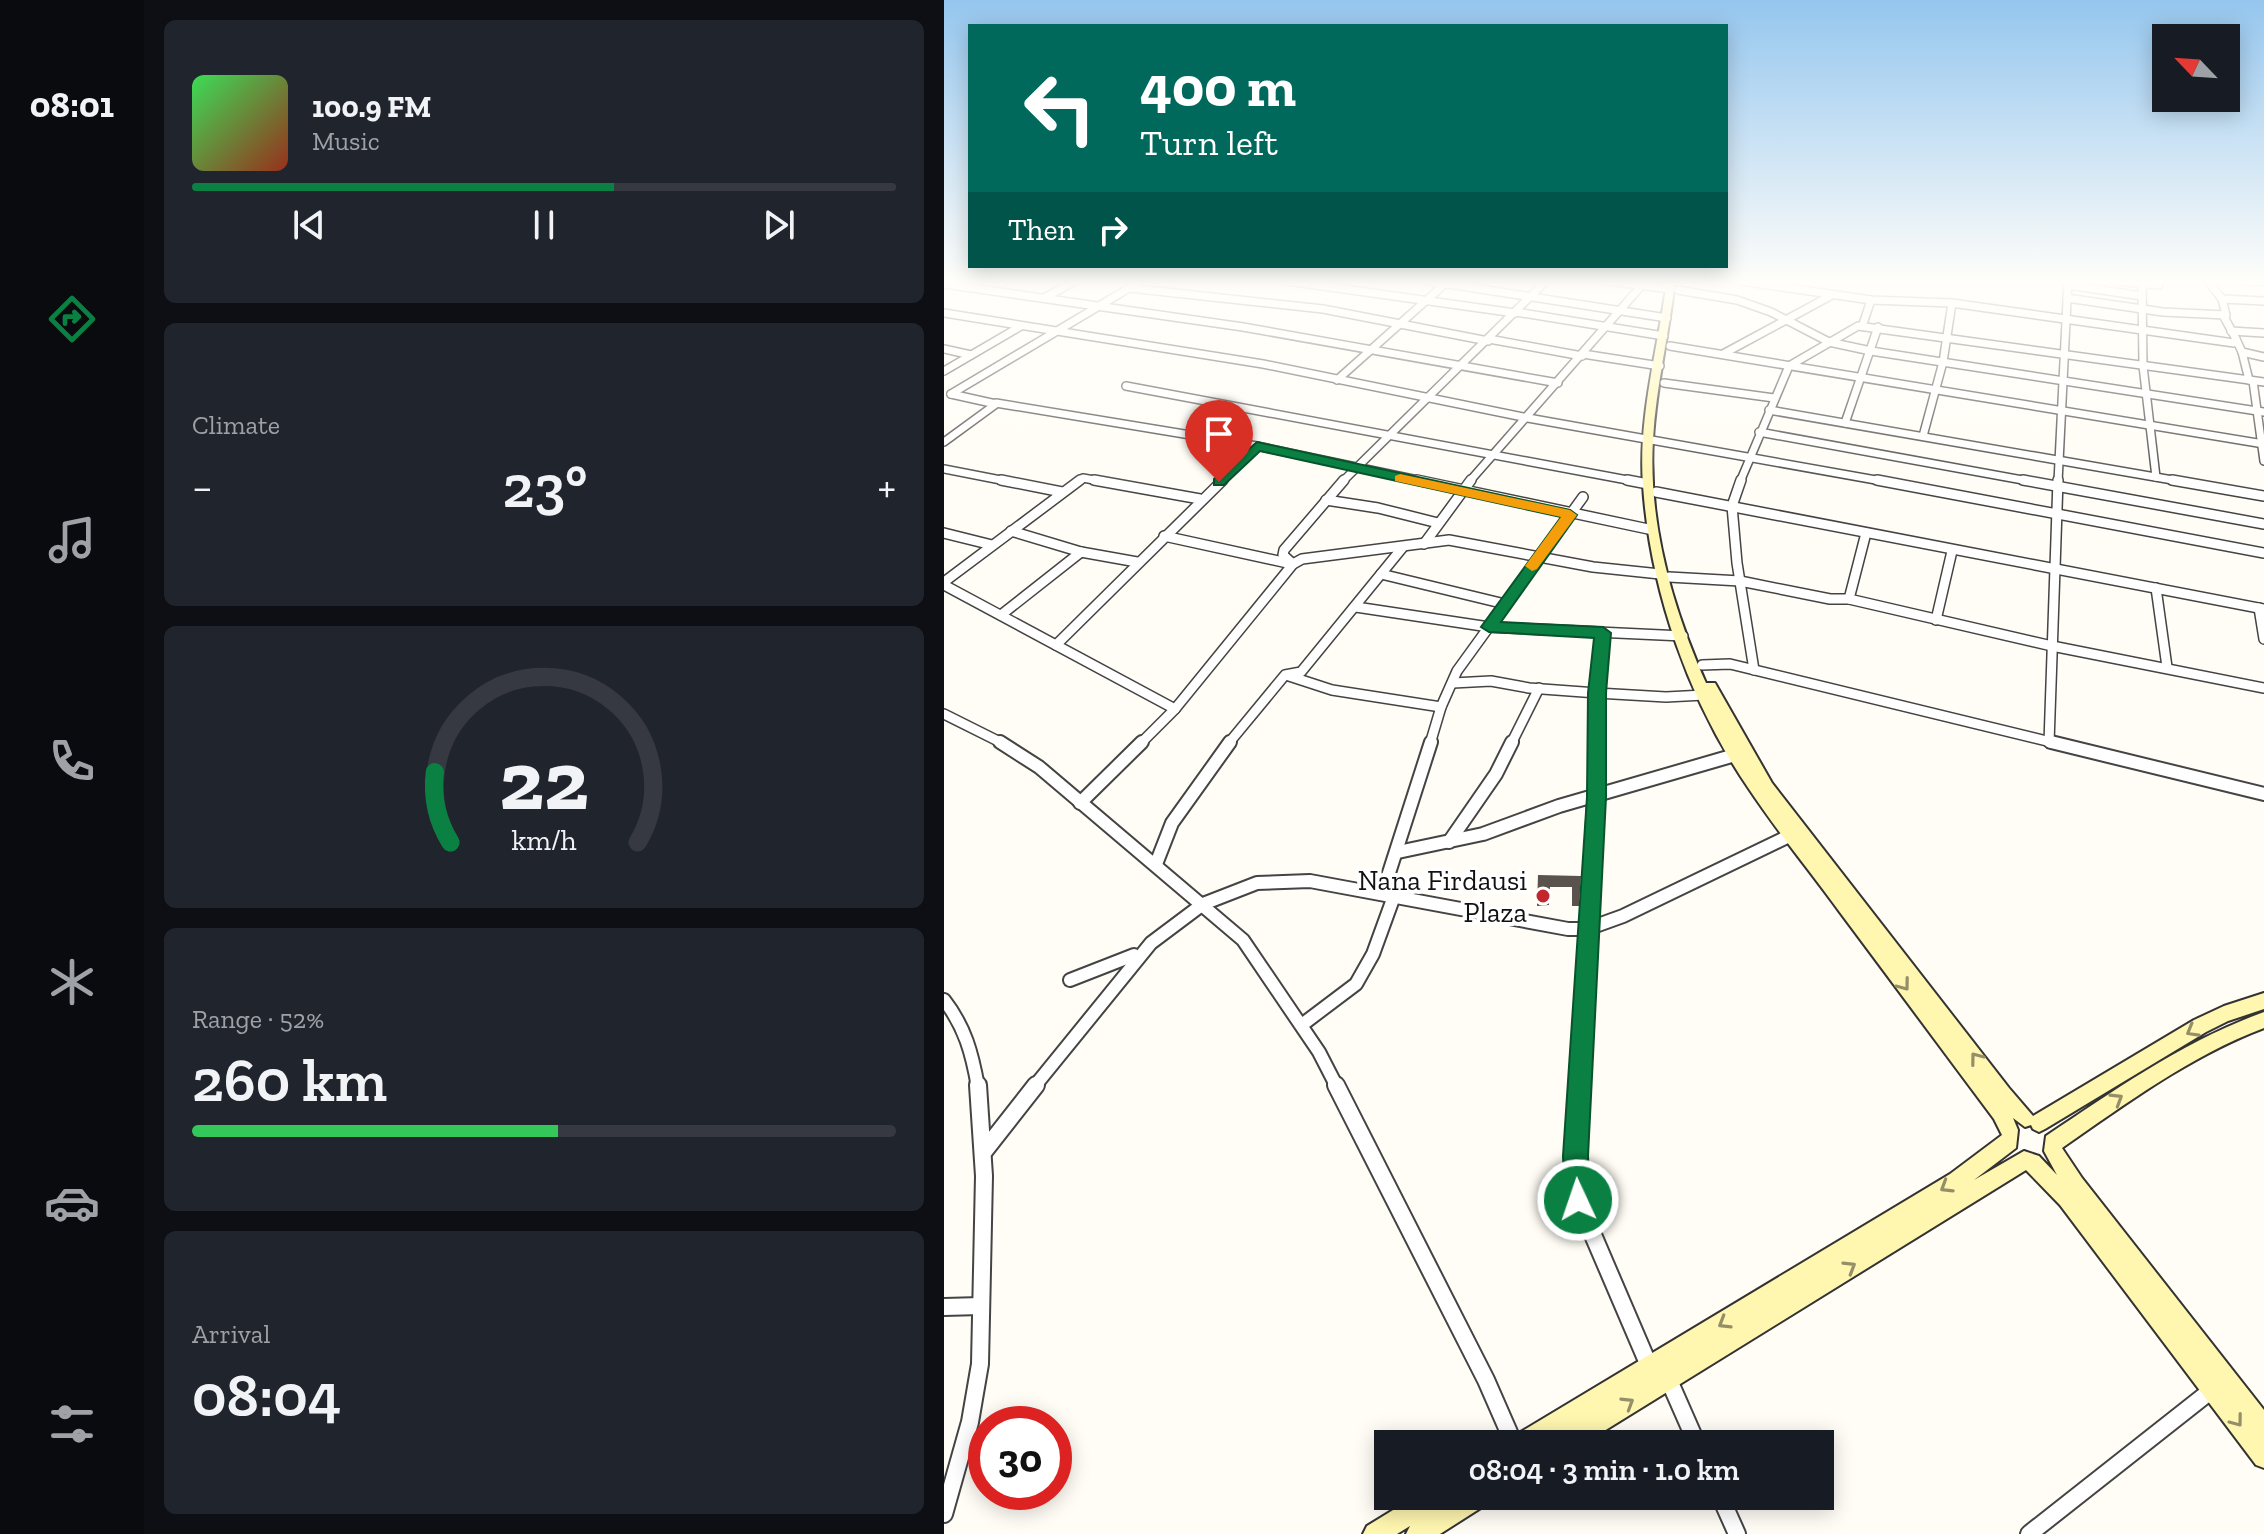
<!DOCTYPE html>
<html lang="en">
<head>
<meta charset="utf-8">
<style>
	body { margin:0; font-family:"Zilla Slab",serif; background:#20242c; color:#f1f3f6; height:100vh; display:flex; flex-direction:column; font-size:30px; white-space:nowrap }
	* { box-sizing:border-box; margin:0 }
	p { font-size:26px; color:#9ea1a6 }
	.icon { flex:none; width:44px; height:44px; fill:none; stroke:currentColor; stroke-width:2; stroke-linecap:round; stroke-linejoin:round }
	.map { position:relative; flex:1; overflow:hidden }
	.side { display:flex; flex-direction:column; gap:20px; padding:20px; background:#0d0f14; width:800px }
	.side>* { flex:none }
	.banner { position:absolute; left:24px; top:24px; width:760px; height:244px; border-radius:0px; box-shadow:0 4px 20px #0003; background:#00695c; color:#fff; overflow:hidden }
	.needle { width:52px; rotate:295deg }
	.controls { position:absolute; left:1208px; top:24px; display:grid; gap:16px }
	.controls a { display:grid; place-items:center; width:88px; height:88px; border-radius:0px; background:#171b24; box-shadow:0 4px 20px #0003; font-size:40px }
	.speed { position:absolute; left:24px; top:1406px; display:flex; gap:16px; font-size:40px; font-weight:700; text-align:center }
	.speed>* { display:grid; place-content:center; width:104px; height:104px; border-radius:50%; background:#171b24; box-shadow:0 4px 20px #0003; line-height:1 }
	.speed .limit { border:12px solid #d22; background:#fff; color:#111 }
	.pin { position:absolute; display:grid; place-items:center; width:68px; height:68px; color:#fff; margin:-82px -34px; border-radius:50% 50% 50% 0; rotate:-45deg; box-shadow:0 0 8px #0007 }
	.pin .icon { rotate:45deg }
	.me { position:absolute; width:88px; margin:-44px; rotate:357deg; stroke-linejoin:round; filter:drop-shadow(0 0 6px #0008) }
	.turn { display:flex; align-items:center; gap:28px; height:168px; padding:0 40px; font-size:36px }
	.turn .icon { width:104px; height:104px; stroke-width:2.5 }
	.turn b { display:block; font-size:56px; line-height:68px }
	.then { display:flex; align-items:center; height:76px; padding:0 40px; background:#0003; gap:16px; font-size:30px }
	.big { font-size:60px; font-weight:600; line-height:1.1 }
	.side .card { flex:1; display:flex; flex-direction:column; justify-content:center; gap:12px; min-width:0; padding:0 28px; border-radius:12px; background:#20242c }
	.side .dial { align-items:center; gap:0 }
	.dial svg { height:208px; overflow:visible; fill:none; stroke:#363941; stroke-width:7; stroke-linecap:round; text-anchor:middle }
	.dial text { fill:#f1f3f6; stroke:none }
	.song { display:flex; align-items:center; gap:24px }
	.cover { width:96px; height:96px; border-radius:12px; background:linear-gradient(135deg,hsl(130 70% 55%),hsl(10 70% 35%)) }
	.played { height:8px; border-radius:4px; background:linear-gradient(90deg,#0b8043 60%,#363941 60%) }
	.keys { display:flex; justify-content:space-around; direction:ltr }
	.heat { display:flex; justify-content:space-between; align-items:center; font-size:44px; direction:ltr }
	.charge { height:12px; border-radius:6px; background:linear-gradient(90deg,#34c759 52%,#363941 0) }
	.trip { position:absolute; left:430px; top:1430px; width:460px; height:80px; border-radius:0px; background:#171b24; box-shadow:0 4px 20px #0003; font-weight:600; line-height:80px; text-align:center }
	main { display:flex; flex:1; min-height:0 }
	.tab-bar { display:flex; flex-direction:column; width:144px; justify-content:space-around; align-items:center; background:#090b0e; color:#9ea1a6 }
	.tab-bar .icon { width:56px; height:56px }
	.tab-bar .current { color:#0b8043 }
	.tab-bar b { font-size:36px; color:#f1f3f6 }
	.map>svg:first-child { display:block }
	.building { fill:#5a524d }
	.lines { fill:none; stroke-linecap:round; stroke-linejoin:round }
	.street-far3-casing { stroke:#444; stroke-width:10 }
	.street-far2-casing { stroke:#444; stroke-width:12 }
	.street-far1-casing { stroke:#444; stroke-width:16 }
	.street-casing { stroke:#444; stroke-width:20 }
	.secondary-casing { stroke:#333; stroke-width:4 }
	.street-far3 { stroke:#fff; stroke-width:7 }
	.street-far2 { stroke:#fff; stroke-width:9 }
	.street-far1 { stroke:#fff; stroke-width:12 }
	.street { stroke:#fff; stroke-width:16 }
	.secondary { fill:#fff6b0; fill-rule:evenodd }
	.oneway { stroke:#948f68 }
	.route { fill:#0b8043; stroke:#07532c; stroke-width:2 }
	.slow { fill:#f59e0b }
	.poi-dot { fill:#c4262e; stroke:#fff; stroke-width:3 }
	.labels { text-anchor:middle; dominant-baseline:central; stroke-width:8; stroke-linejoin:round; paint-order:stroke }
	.poi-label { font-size:28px; fill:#111; stroke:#fff; text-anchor:end }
</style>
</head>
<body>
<main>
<nav class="tab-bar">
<b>08:01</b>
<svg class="icon current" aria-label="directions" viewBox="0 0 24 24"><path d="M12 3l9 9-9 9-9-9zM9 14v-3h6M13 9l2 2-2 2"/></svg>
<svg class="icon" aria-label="music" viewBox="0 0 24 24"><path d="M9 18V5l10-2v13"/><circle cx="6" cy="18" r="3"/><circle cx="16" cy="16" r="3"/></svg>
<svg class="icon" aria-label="phone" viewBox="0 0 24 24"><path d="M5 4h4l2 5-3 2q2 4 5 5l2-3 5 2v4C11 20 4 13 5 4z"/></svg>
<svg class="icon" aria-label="climate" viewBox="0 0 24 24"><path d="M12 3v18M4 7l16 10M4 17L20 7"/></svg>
<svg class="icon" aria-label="car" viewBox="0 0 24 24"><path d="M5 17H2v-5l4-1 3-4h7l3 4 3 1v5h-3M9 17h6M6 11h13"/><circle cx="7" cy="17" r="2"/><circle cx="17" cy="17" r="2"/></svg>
<svg class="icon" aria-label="filters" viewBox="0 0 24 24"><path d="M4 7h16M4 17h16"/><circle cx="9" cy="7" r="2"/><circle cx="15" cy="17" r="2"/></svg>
</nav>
<section class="side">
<div class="card">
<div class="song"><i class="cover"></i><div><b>100.9 FM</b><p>Music</p></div></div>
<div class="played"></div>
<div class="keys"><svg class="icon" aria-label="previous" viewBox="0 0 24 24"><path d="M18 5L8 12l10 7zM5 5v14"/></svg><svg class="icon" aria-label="pause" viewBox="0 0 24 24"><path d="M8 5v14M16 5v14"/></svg><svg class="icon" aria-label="next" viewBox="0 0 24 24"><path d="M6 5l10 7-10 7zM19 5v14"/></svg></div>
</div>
<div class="card"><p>Climate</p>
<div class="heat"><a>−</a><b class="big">23°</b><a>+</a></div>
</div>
<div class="card dial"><svg viewBox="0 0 100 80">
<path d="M14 69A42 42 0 1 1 86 69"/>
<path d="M14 69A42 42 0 0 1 8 42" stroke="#0b8043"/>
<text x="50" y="56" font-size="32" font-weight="700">22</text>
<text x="50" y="72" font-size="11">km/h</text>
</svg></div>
<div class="card"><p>Range · 52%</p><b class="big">260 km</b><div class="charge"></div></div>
<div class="card"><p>Arrival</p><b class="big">08:04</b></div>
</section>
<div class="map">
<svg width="1320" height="1534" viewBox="0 0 1320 1534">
	<rect width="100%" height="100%" fill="#fffdf5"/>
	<path class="building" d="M594 875 637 876 635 906H628V887H606L605 905 593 906Z"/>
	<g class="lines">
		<defs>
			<g id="street-far3">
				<path d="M343 281 571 313"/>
				<path d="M485 281 723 318"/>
				<path d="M664 281 726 289"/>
				<path d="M797 281 927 300 1008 303 1290 343 1292 339 1279 315"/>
				<path d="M1170 281 1215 285 1216 281"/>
				<path d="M1264 281 1278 299"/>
				<path d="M1304 281 1320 282"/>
				<path d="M0 284 299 327 614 383"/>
				<path d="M1198 284 1199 366 1212 477"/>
				<path d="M1124 285 1198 296"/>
				<path d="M185 288 379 309 544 341"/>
				<path d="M734 290 793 300 827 312 885 342 927 351 1320 412"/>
				<path d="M102 297 131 281"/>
				<path d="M1123 298 1219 312 1282 315 1278 299 1320 301"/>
				<path d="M572 312 720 336"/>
				<path d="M0 313 319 364 584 418 943 482"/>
				<path d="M919 324 927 300"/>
				<path d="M1287 331 1320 333"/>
				<path d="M545 339 638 356"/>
				<path d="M1292 339 1298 352 1320 357"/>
				<path d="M726 346 1320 444"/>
				<path d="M0 349 27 355"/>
				<path d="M1298 352 1305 380"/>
				<path d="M639 354 716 366"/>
				<path d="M779 354 888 295"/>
				<path d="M0 371 77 326"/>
				<path d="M393 380 504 281"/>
				<path d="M1309 381 1320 461"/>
				<path d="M720 383 830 398"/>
				<path d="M182 386 694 482"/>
				<path d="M7 394 197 281"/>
				<path d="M52 403 313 446 483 482"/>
				<path d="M825 410 1240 482"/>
				<path d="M901 423 934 327"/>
				<path d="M815 432 1090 482"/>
				<path d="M979 436 999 362 1008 303"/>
				<path d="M0 442 52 404 7 394"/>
				<path d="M0 469 67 482"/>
				<path d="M134 482 139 478 161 482"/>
				<path d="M277 482 313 446"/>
				<path d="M398 482 602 281"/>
				<path d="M525 482 698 285"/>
				<path d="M796 482 845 366 914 326 1320 382"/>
				<path d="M1114 482 1124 281"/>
			</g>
			<g id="street-far2">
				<path d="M57 480 118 492"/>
				<path d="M150 480 256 499"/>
				<path d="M473 480 709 530"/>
				<path d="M683 480 704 484"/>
				<path d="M797 480 788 506 793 563 810 670"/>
				<path d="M933 480 1320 553"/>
				<path d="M1079 480 1320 524"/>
				<path d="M1228 480 1320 496"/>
				<path d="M712 492 1320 609"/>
				<path d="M382 500 434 508 494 523"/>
				<path d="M67 531 137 552 193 562"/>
				<path d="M0 533 48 545"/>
				<path d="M922 533 905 599 1108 646 1320 688"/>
				<path d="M220 536 348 564"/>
				<path d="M480 544 527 480"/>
				<path d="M349 564 339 555 340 550 400 480"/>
				<path d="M437 574 561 604"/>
				<path d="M725 577 796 581 886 599H905"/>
				<path d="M0 582 136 480"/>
				<path d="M0 585 231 709"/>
				<path d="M1212 588 1223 667"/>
				<path d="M412 607 545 627 739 636"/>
				<path d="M1315 608 1320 639"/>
				<path d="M57 615 137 552"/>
				<path d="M992 620 1008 551"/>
				<path d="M112 645 279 480"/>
				<path d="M758 665 786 664 1115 744"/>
				<path d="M345 676 388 690 497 707"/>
				<path d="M509 683 547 681 585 688 653 693 722 697 760 695"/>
				<path d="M0 714 60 744"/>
				<path d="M1105 743 1114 480"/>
				<path d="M196 744 231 709 349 564 358 559 505 540 649 567 716 574"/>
				<path d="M284 744 341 675 357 672 459 547"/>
				<path d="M486 744 497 707 513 671 639 497"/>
				<path d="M567 744 595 688"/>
				<path d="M653 744V693L659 633"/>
			</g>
			<g id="street-far1">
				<path d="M56 742 95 767 299 940 375 1052 393 1087"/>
				<path d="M1107 742 1320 794"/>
				<path d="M136 803 198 742"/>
				<path d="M505 842 552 774 568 742"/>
				<path d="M454 852 539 834 615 806 791 755"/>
				<path d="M212 864 228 823 286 742"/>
				<path d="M126 980 190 955"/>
				<path d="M0 1000C21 1027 28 1053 34 1087"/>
				<path d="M359 1024 412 984 429 954 449 899 444 876 487 742"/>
				<path d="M90 1087 207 943 259 904 313 883 366 881 624 929H643L679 916 847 835"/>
				<path d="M635 1087 653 742"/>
			</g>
			<g id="street">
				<path d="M392 1085 542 1380 570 1444"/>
				<path d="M635 1085 631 1156 634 1200 706 1368"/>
				<path d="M41 1150 92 1085"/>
				<path d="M0 1307 37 1306"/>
				<path d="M724 1378 753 1444"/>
				<path d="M776 1496 793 1534"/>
				<path d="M0 1514 26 1422 36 1364 40 1176 34 1085"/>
				<path d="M1085 1534 1269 1389"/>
			</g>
			<g id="secondary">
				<path d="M723 281H731C725 334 712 386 709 439 704 522 728 607 762 683H771L828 783 1065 1088 1089 1116 1250 1020 1280 1006 1320 993V1009L1284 1021 1262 1032 1101 1129 1095 1132 1089 1129 1087 1125 1081 1127 1069 1118 1074 1130 1072 1148 1030 1180 1080 1151 1095 1156 1113 1175 1100 1151 1102 1136C1172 1089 1240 1041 1320 1012V1028C1246 1056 1183 1103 1118 1148L1138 1178 1320 1410V1468L1312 1465 1116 1205 1082 1170 639 1444H607L610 1438 599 1444H567L570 1436 1006 1174 1058 1135 1050 1119C998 1050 947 980 895 911 865 870 833 831 805 789 745 701 706 591 699 485 694 417 714 348 723 281Z"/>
				<path d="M472 1496H504L501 1504 514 1496H546L543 1504 496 1534H462L466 1526 453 1534H419L423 1526Z"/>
			</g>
		</defs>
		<use href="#street-far3" class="street-far3-casing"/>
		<use href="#street-far2" class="street-far2-casing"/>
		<use href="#street-far1" class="street-far1-casing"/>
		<use href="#street" class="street-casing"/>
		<use href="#secondary" class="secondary-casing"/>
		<use href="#street-far3" class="street-far3"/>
		<use href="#street-far2" class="street-far2"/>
		<use href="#street-far1" class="street-far1"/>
		<use href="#street" class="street"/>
		<use href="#secondary" class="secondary"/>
	</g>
	<defs><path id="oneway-chevron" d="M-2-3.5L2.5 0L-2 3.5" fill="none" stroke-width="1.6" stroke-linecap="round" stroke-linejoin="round" transform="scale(2)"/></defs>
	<g class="oneway">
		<use href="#oneway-chevron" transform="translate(960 985) rotate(53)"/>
		<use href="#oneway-chevron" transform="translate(1248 1031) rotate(150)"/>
		<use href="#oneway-chevron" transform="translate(1032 1058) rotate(-127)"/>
		<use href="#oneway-chevron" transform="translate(1173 1099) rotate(-32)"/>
		<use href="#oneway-chevron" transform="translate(1002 1187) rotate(148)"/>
		<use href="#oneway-chevron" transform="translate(906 1267) rotate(-31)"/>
		<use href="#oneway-chevron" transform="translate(780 1323) rotate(149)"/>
		<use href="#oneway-chevron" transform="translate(684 1403) rotate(-32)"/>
		<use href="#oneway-chevron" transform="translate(1293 1421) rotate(53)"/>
	</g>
	<linearGradient id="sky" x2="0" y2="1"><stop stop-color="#95c6ee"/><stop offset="0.57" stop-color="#fffefa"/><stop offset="1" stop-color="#fffefa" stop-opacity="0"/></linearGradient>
	<rect width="1320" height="495" fill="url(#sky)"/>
	<path class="route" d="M313 442 626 510 633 515 557 622 659 627 667 633 662 693V797L644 1156 646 1200 642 1208 634 1212 625 1208 621 1200 619 1156 643 797 644 693 650 638 545 632 537 627 617 517 316 451 280 485H270V479Z"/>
	<path class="slow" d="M456 474 626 510 633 515 593 569 588 571 581 566 617 517 451 481V476Z"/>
	<circle class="poi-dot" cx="599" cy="896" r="8"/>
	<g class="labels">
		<g class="poi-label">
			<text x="583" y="880">Nana Firdausi<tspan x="583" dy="32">Plaza</tspan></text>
		</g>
	</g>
</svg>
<div class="controls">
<a><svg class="needle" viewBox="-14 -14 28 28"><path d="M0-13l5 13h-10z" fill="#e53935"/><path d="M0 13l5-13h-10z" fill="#9ea1a6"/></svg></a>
</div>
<div class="speed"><div class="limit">30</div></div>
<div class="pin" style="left:275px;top:482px;background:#d93025"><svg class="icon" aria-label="arrive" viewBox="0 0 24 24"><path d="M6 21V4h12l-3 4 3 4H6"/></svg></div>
<svg class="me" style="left:634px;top:1200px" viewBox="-20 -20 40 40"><circle r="17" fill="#0b8043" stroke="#fff" stroke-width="3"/><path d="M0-11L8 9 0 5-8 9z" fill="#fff"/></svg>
<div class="trip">08:04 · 3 min · 1.0 km</div>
<div class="banner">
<div class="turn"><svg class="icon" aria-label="left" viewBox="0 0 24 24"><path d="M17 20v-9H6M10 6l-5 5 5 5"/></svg><div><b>400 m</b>Turn left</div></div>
<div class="then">Then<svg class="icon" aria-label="right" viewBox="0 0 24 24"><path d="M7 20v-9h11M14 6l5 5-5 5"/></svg></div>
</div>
</div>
</main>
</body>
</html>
